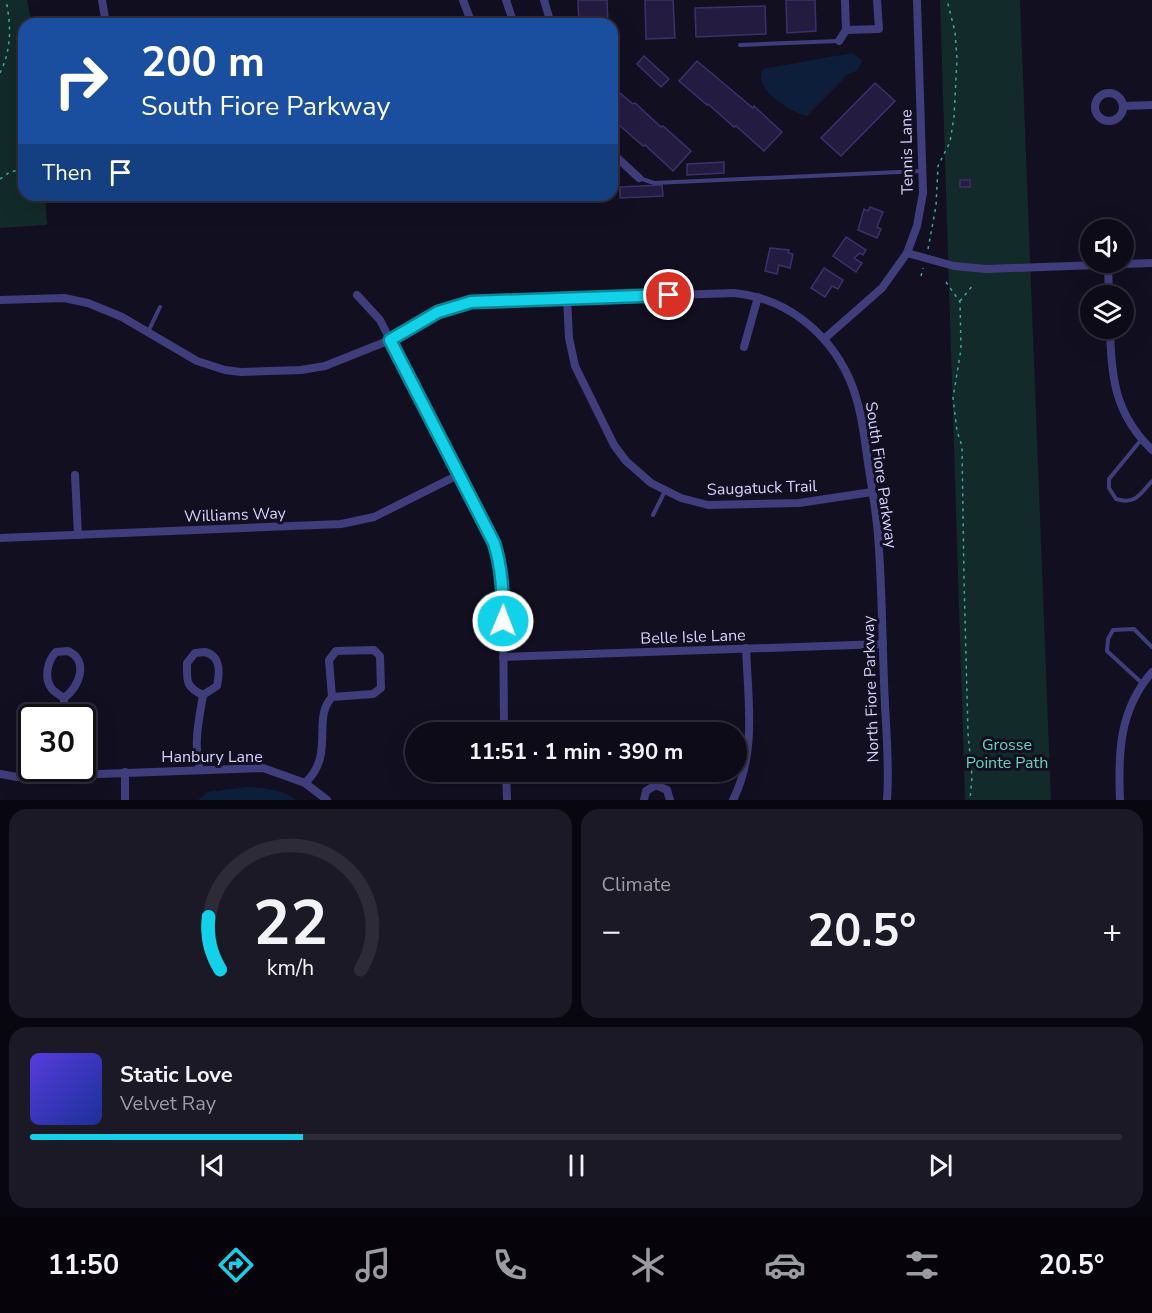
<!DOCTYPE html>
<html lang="en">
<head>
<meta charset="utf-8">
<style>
	body { margin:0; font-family:"Nunito Sans",sans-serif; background:#1c1926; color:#f1f3f6; height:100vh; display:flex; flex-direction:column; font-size:22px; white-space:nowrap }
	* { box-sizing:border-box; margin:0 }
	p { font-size:20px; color:#9b9ba2 }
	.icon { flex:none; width:33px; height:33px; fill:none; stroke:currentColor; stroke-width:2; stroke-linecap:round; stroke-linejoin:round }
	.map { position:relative; height:800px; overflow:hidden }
	.drawer { display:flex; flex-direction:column; gap:9px; padding:9px; background:#08060e; flex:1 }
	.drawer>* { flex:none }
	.hud { position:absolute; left:18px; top:18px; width:600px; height:183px; border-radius:18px; box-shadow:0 6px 24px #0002,0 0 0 2px #2e2b38; background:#1a4fa0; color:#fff; overflow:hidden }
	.controls { position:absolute; left:1080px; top:219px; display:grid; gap:12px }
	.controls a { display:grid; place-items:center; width:54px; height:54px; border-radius:50%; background:#0e0b19; box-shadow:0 6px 24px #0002,0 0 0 2px #2e2b38; font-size:30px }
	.speed { position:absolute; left:18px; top:704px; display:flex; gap:12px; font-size:30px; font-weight:700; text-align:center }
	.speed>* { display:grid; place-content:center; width:78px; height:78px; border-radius:50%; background:#0e0b19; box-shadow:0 6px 24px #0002,0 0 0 2px #2e2b38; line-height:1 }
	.speed .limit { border:3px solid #111; border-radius:9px; background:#fff; color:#111 }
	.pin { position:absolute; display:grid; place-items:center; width:51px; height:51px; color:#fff; margin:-26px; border:3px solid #fff; border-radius:50%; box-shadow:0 2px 6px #0007 }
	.me { position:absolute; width:66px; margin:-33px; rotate:1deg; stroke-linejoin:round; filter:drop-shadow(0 0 4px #0008) }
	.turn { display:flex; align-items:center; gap:21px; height:126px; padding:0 24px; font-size:27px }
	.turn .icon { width:78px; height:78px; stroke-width:2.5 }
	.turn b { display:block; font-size:42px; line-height:51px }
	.then { display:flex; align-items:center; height:57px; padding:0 24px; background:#0003; gap:12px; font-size:22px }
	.big { font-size:45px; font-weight:700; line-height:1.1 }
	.drawer .tile { flex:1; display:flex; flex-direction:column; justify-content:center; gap:9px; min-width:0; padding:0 21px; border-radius:18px; background:#1c1926 }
	.drawer .dial { align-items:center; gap:0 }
	.dial svg { height:156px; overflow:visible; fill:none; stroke:#2e2b38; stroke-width:7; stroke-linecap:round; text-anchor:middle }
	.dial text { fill:#f1f3f6; stroke:none }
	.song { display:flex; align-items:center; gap:18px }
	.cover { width:72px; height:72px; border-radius:9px; background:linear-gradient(135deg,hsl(250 70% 55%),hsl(230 70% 35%)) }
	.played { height:6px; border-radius:3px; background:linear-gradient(90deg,#11d2e8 25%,#2e2b38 25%) }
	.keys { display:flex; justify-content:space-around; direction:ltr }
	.heat { display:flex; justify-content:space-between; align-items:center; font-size:33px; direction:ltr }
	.drawer .tiles { flex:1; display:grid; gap:9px; grid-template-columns:1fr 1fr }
	.tile:last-child { grid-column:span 2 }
	.trip { position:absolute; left:405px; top:722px; width:342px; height:60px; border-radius:30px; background:#0e0b19; box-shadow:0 6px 24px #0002,0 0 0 2px #2e2b38; font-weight:700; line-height:60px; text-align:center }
	.tab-bar { display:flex; height:96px; justify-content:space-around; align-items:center; background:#06040a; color:#9b9ba2 }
	.tab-bar .icon { width:42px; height:42px }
	.tab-bar .selected { color:#11d2e8 }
	.tab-bar b { font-size:27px; color:#f1f3f6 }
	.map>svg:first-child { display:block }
	.green { fill:#122a29 }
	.water { fill:#0d1e3b }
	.building { fill:#241c40; stroke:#3c306a; stroke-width:1.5 }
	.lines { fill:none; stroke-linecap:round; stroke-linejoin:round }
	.path { stroke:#37aaa4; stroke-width:1.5; stroke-dasharray:3 4.5; stroke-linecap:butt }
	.service { stroke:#403d7c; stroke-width:4 }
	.minor { stroke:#403d7c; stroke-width:8 }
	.route-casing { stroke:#0b8897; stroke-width:15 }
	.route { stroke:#11d2e8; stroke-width:10 }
	.labels { text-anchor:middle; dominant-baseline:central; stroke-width:6; stroke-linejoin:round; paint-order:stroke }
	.street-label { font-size:16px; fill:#d7d2fc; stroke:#120f21 }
	.park-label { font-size:16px; fill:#63d6ba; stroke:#120f21 }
</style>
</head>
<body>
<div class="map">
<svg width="1152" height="800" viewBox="0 0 1152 800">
	<rect width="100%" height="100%" fill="#120f21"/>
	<g class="green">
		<path d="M0 0H27L32 24H24V195H45L47 225 0 228Z"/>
		<path d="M940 0H1020L1051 800H965Z"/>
	</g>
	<g class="water">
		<path d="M852 53 862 60 858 70 847 75 807 116C792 112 765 96 761 79 761 77 762 71 763 69Z"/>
		<path d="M247 787C263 788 283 789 296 800H198L208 792Z"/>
	</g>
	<g class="building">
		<path d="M578 0H607L608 24H579Z"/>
		<path d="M645 0H673L675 38 646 39Z"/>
		<path d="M786 0H815L816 31 787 33Z"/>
		<path d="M765 6 766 34 696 37 695 8Z"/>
		<path d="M644 56 669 79 661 87 637 64Z"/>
		<path d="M697 61 753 108 754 106 782 132 764 151 736 126 734 127 708 104 707 105 679 81Z"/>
		<path d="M875 83 895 101 841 156 821 138Z"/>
		<path d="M612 86 633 104 635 103 661 127 663 126 691 151 673 171 645 145 643 146 617 123 616 125 612 121Z"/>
		<path d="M724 162V173L687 175V164Z"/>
		<rect x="960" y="180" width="10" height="7"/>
		<path d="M662 185 663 196 620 198V187Z"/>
		<path d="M870 207 883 212 877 227 881 229 877 238 858 230 864 209 868 211Z"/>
		<path d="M846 237 866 250 863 255 860 253 854 258 862 263 856 272 833 256Z"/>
		<path d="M770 248 789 250 788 253 793 254 790 268 779 265 777 274 765 271Z"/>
		<path d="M824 268 843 280 838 289 832 286 825 297 811 288Z"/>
	</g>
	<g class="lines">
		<g class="path">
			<path d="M0 73C12 48 11 26 6 0"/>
			<path d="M0 179 10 172 24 169"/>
			<path d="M928 249 936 206 938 166 950 142 954 117 957 59 955 32 947 0"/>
			<path d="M921 276 923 268"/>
			<path d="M946 282 960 302 961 349 953 398 957 431 962 446 964 579 968 733 972 777 970 800"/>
			<path d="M960 301 973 285"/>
		</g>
		<g class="service">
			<path d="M740 45 838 41"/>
			<path d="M639 178 654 183 921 171"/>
			<path d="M148 332 160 307"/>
			<path d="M1141 440 1109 479V488L1116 499C1136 505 1140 494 1152 481"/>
			<path d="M653 515 665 491"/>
			<path d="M1143 684 1107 651 1108 639 1113 630 1134 629 1152 647"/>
		</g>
		<g class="minor">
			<path d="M102 0 106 24"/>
			<path d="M463 0 472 24"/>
			<path d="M506 0 514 24"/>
			<path d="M544 0 551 24"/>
			<path d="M845 0 846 30 879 29 877 0"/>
			<path d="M839 41 846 30"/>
			<circle cx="1109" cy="107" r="14"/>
			<path d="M1123 106 1152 105"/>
			<path d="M612 153 639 178"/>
			<path d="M907 253 954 266 986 269 1152 263"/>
			<path d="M1108 265 1109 296"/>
			<path d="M357 295 380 320 494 543 503 592 504 732"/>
			<path d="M567 298 569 338 575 366 614 445 626 461 651 483 681 498 708 505 799 503 872 492"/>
			<path d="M0 300 64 298 88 303 122 317 197 361 225 370 241 372 301 370 325 366 390 340 438 312 470 302 734 293C786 298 828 332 849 378 861 405 864 434 868 463 872 487 876 511 878 535 882 584 882 633 884 681 885 720 890 761 887 800"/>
			<path d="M1110 328C1111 378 1115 414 1152 450"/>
			<path d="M824 339 882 288 907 253 917 226 923 193 917 0"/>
			<path d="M744 347 758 297"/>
			<path d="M75 475 78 535"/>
			<path d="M0 538 341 524 374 517 460 474"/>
			<path d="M68 651C89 660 80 687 64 698 60 695 54 692 52 689 43 678 48 660 56 652Z"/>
			<path d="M205 652C221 656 220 672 217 686L203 695C185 687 187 680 187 663L195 653Z"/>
			<path d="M503 657 883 644"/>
			<path d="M64 698V717"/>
			<path d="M200 769C193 744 199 720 203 695"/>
			<path d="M506 771 507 800"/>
			<path d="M0 774 17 777 263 768 305 783 327 800"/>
			<path d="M305 783C336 754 311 720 332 697L329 660 336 651 374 650 380 656 381 688 373 694 332 697"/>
			<path d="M125 800V772"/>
			<path d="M644 800 646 791 656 785 667 790 670 800"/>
			<path d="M733 800C757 752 748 700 746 648"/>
			<path d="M1120 800C1118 753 1119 710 1152 672"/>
		</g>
	</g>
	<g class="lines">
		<defs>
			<path id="route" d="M503 621C503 594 502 568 494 543L390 340 438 312 471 302 669 295"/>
		</defs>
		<use href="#route" class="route-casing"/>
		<use href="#route" class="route"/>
	</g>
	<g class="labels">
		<g class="street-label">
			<text transform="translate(907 152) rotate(-91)">Tennis Lane</text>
			<text transform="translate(881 475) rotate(82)">South Fiore Parkway</text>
			<text transform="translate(762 488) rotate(-2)">Saugatuck Trail</text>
			<text transform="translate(235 515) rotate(-2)">Williams Way</text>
			<text transform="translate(693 637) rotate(-2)">Belle Isle Lane</text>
			<text transform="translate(871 689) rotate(-92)">North Fiore Parkway</text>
			<text x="212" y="757">Hanbury Lane</text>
		</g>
		<g class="park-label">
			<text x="1007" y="745">Grosse<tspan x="1007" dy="18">Pointe Path</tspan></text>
		</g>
	</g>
</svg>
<div class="controls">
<a><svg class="icon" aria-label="sound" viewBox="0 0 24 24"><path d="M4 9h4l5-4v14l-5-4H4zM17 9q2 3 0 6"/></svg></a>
<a><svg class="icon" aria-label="layers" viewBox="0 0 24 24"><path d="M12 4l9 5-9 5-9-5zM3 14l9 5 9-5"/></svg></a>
</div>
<div class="speed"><div class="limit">30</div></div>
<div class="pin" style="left:669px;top:295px;background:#d93025"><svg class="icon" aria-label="arrive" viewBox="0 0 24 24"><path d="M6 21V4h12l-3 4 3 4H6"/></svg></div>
<svg class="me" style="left:503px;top:621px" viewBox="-20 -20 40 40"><circle r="17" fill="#11d2e8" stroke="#fff" stroke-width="3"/><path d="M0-11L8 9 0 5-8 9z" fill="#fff"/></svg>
<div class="trip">11:51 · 1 min · 390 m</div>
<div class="hud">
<div class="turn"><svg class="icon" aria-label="right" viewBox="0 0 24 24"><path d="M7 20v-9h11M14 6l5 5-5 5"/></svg><div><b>200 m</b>South Fiore Parkway</div></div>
<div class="then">Then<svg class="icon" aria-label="arrive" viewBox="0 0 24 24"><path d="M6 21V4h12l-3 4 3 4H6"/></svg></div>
</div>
</div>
<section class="drawer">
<div class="tiles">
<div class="tile dial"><svg viewBox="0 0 100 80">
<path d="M14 69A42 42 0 1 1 86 69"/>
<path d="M14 69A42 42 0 0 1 8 42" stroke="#11d2e8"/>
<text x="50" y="56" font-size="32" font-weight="700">22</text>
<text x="50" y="72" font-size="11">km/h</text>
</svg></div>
<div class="tile"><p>Climate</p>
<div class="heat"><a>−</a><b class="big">20.5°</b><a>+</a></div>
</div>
<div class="tile">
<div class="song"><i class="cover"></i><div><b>Static Love</b><p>Velvet Ray</p></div></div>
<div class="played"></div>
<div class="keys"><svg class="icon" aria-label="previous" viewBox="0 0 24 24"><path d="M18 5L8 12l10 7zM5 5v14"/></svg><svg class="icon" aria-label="pause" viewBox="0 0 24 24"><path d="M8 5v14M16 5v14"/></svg><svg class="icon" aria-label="next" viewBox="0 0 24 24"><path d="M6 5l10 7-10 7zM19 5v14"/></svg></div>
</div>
</div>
</section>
<nav class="tab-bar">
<b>11:50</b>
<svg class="icon selected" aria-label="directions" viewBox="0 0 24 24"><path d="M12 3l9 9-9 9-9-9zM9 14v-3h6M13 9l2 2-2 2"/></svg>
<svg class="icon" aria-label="music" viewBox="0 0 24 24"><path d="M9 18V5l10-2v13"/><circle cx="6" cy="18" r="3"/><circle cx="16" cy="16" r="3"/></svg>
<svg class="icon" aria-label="phone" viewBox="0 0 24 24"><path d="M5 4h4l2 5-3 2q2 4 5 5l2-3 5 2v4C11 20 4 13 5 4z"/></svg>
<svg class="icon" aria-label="climate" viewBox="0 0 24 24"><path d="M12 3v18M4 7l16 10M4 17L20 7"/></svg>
<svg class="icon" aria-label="car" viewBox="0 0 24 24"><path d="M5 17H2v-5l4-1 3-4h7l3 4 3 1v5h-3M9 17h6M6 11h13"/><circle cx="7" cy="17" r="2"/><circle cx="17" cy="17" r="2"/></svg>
<svg class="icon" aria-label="filters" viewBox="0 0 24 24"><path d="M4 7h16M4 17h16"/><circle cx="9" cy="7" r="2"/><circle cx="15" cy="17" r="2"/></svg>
<b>20.5°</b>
</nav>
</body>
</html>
